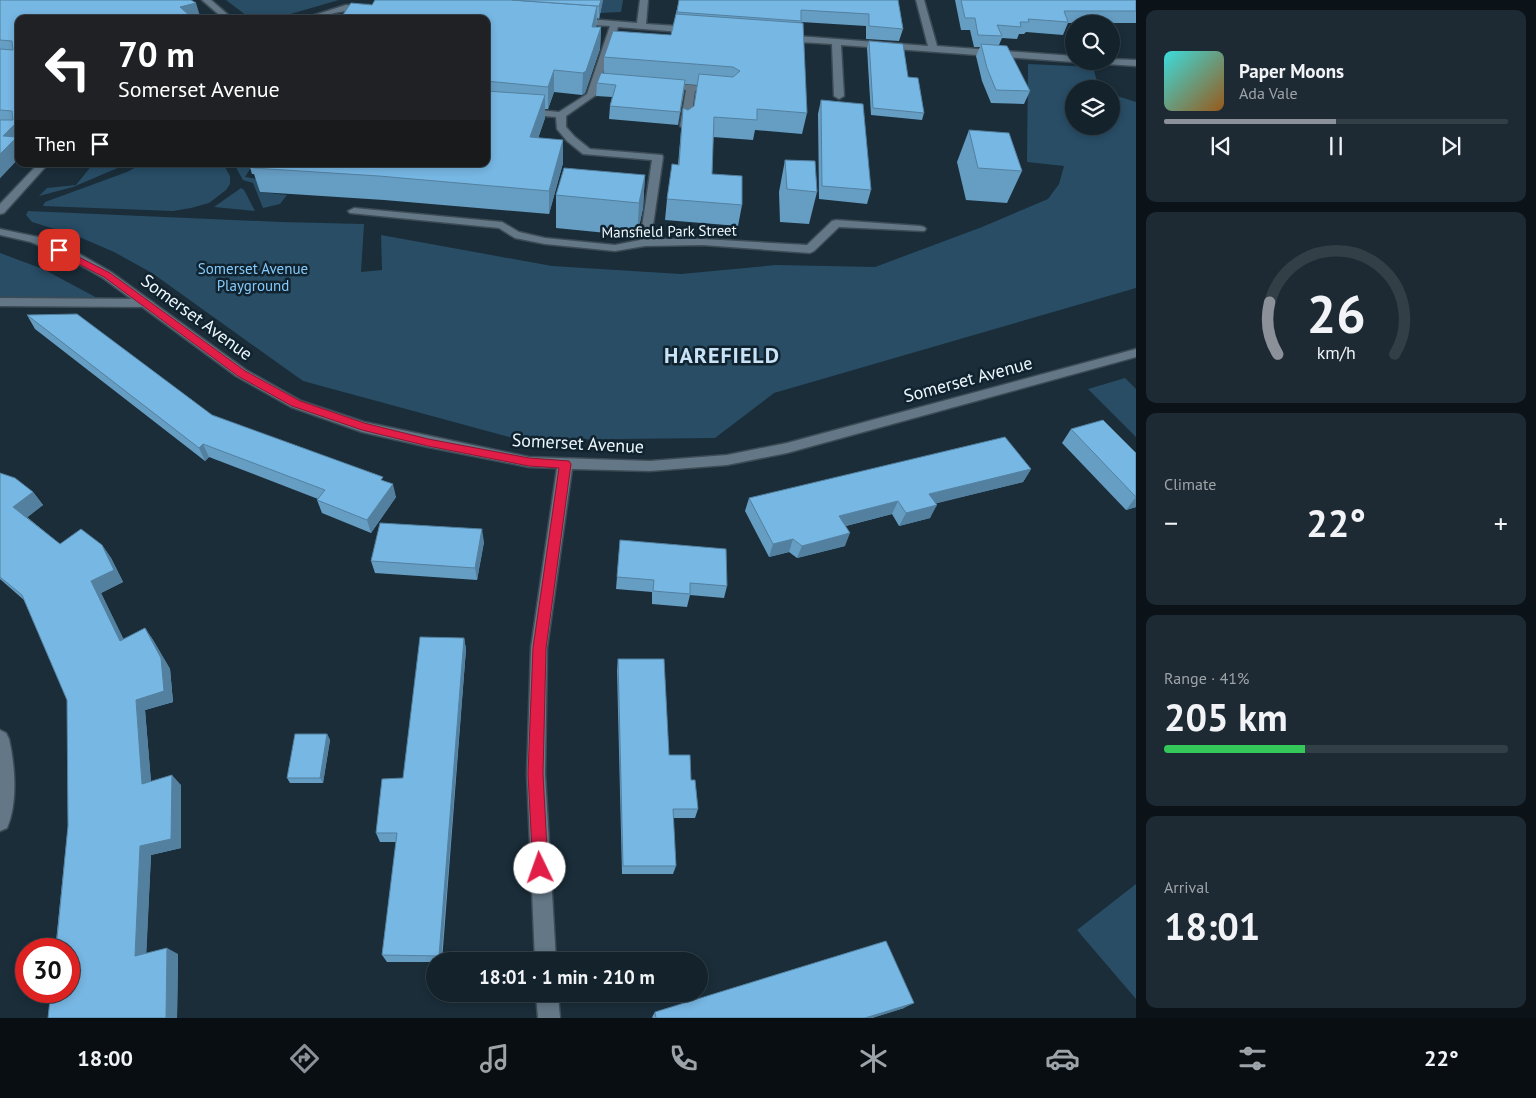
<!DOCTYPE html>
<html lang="en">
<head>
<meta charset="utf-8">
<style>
	body { margin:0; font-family:"PT Sans",sans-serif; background:#1d2a33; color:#f1f3f6; height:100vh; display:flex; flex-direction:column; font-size:19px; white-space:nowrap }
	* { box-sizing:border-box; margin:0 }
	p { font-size:16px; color:#9da4a9 }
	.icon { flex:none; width:28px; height:28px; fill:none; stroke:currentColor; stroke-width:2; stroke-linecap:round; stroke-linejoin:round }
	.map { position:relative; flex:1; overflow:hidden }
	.sheet { display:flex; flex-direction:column; gap:10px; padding:10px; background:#0b1318; width:400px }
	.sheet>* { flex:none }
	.top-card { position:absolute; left:15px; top:15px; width:475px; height:152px; border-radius:10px; box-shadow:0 2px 8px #0003,0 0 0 1px #333f47; background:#202124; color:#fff; overflow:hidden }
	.buttons { position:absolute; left:1065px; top:15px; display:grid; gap:10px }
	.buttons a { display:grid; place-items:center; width:55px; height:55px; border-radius:50%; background:#14222b; box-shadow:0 2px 8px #0003,0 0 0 1px #333f47; font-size:25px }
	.speed { position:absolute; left:15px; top:938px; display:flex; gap:10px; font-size:25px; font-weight:700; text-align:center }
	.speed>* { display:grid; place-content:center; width:65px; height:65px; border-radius:50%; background:#14222b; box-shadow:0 2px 8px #0003,0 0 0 1px #333f47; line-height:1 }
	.speed .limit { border:8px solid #d22; background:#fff; color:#111 }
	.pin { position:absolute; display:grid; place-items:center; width:42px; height:42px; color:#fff; margin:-21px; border-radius:10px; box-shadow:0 2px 8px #0006 }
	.me { position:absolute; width:55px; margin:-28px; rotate:357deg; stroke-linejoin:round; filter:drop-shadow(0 0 4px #0008) }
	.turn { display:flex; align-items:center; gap:18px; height:105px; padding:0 20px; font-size:22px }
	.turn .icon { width:65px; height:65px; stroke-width:2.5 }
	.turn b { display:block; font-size:35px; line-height:42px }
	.then { display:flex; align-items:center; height:48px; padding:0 20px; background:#0003; gap:10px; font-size:19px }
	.big { font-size:38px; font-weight:700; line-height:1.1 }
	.sheet .card { flex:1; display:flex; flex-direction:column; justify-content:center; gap:8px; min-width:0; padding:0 18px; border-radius:10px; background:#1d2a33 }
	.sheet .dial { align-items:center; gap:0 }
	.dial svg { height:130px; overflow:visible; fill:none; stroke:#333f47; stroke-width:7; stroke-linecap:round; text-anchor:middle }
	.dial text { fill:#f1f3f6; stroke:none }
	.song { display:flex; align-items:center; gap:15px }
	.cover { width:60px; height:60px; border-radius:8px; background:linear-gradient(135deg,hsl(180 70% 55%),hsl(30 70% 35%)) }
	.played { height:5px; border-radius:2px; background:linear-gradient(90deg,#8c9099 50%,#333f47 50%) }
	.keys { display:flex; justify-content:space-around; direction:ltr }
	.heat { display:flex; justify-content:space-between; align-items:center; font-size:28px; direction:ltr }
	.charge { height:8px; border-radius:4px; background:linear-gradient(90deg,#34c759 41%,#333f47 0) }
	.trip { position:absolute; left:426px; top:952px; width:282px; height:50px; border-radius:25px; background:#14222b; box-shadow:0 2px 8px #0003,0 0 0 1px #333f47; font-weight:700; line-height:50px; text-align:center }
	.menu { display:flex; height:80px; justify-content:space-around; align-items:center; background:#080e11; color:#9da4a9 }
	.menu .icon { width:35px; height:35px }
	.menu .current { color:#8c9099 }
	.menu b { font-size:22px; color:#f1f3f6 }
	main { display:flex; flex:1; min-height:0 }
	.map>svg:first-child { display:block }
	.green { fill:#284d65 }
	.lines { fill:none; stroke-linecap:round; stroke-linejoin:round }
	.lane-casing { stroke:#3c4b55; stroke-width:3 }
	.street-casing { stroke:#3c4b55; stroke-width:3 }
	.lane { fill:#637786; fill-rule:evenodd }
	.street { fill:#637786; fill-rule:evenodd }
	.wall { fill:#669dc3 }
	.shaded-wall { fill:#53809f }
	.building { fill:#77b7e3; stroke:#53809f }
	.route { fill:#e11d48; stroke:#92132f }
	.labels { text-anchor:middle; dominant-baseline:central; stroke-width:5; stroke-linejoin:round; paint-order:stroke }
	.far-street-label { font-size:15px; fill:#edf7fd; stroke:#10232f }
	.far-park-label { font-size:15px; fill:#85cafa; stroke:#10232f }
	.street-label { font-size:18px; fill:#edf7fd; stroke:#10232f }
	.district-label { font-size:22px; font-weight:bold; letter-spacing:1px; fill:#c8e3f7; stroke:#10232f }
</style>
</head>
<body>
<main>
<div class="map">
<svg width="1136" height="1018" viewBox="0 0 1136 1018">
	<rect width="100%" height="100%" fill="#1a2d39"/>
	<g class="green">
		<path d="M226 0H339L273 19H251Z"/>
		<path d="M603 0H623L621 12 600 13Z"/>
		<path d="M1028 64 1093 67 1099 89H1074V126H1111V94L1136 102V288L774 393 715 438 520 440 303 381 152 273 114 252 77 236 32 222 26 215 28 211 281 222 364 224 361 272 382 270 381 235 552 266 681 274 776 265 875 267 982 227 1048 199 1059 184 1064 166 1027 162Z"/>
		<path d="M93 164H127L73 187 39 196 47 188 76 185Z"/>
		<path d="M142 164H223L230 176V184L226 190 209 203 191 208 173 211 43 206 45 202 127 172Z"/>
		<path d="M234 164H253L245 177 265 180 259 192 287 195 280 204 263 208 253 183 243 180Z"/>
		<path d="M241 188 244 190 255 211 214 207Z"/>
		<path d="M0 253 43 269 101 300 0 297Z"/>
		<path d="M1125 378 1136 389V437L1088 389Z"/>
		<path d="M1136 884V999L1077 930Z"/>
	</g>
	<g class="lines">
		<defs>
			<path id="lane" d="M0 298 148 299 154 303 148 307 0 306Z"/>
			<g id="street">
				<path d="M202 0H211L233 19H224Z"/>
				<path d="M640 0H648L646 24 693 27 697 30 693 33 618 27 596 95 566 116V127L575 137 590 149 662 155 663 157 651 239H703L807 245 832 221 836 220 920 226 924 227 926 229 924 231 839 227 814 251 810 253 703 245 645 246 615 251 545 244 515 238 499 228 350 213 348 211 354 208 502 222 519 232 545 238 615 245 640 240 652 160 583 154 567 141 557 129 556 117 486 111V105L559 112 584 96 587 94 610 26 577 24 573 21 577 18 637 23Z"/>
				<path d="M916 0H924L937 46 1074 56V61H1076L1074 62 841 45 844 96 839 99 834 96 832 44 784 41 780 38 784 35 928 46Z"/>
				<path d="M346 5H369L373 8C366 13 355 9 346 11 330 13 318 19 302 19Z"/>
				<path d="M1111 59 1136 60V66L1105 64 1101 61H1111Z"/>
				<path d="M665 83 716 87 721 90 716 93 695 91 690 126 685 129 680 126 686 90 662 88 660 86Z"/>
				<path d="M38 164H48L4 213 0 214V204Z"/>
				<path d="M0 229 38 237 76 252 111 272 246 370 301 401 364 422 529 457 650 461 727 455 787 443 1136 349V357L787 453 727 465 650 471 572 469 547 648 545 774 556 961H535L527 774 531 648 557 468 529 467 428 447 362 432 291 407 236 376 103 278 68 258 31 242 0 235Z"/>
				<path d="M0 730 6 733 9 739C15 766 18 802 7 828L0 831Z"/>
				<path d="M536 994H558L560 1018H538Z"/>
			</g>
		</defs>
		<use href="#lane" class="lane-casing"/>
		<use href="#street" class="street-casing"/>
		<use href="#lane" class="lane"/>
		<use href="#street" class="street"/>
	</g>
	<g class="wall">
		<path d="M0 0 200 16 192 19H19V158L0 178Z"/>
		<path d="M603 0 599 19 597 18 596 27H601L600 49 585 93 582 95 554 92 548 109H545V118L538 138 563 140V163L549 214 384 200 260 192 254 174H252L249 164H486V19L372 5Z"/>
		<path d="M679 0H898L903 29 899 41 866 39V26L801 22 807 113 802 134 755 130 753 140 713 137 712 174 742 205 738 226 665 220 667 199 678 165 683 108 688 110 694 106 697 85 685 84 678 125 609 119 610 106 612 97 596 96 597 83 604 73V57L671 35Z"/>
		<path d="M955 0H1136V23H1068L1063 35 1026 32 1024 34H1019L1017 39 1002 38 999 45 1030 91 1024 104 991 103 982 81 976 56 980 47H974L970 30H961Z"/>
		<path d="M869 41 908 77 924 113 922 120 871 115 867 48Z"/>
		<path d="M821 100 871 190 867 204 819 199 818 114Z"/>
		<path d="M969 130 1022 171 1007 203 966 200 957 162Z"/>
		<path d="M785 160 817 192 809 224 780 222 779 192Z"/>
		<path d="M645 175 643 208 637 236 556 228V195Z"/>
		<path d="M27 315 212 415 384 481 396 497 371 533 322 513 317 500 318 499 209 457 205 461 35 329Z"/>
		<path d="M1071 429 1136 453V507L1126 510 1062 443Z"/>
		<path d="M1031 469 1023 482 936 503 930 518 899 526 892 514 846 526 845 546 797 558 789 552 769 557 745 511 749 498Z"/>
		<path d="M0 473 33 492 43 505 27 517 60 544 102 545 111 558 123 582 101 593 123 639 145 628 153 640 170 669 173 702 145 710 151 782 181 785V848L151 855 146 953 178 954 177 1018H48L68 826 67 700 24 600 0 579Z"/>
		<path d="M620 540 727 586 724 598 690 595 687 607 652 604V592L616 589Z"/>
		<path d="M484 542 477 580 375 573 371 561Z"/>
		<path d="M464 638 466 649 442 961H435V962H387L382 955 396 842H380L376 833 403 778Z"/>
		<path d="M618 659 669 755 691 780 698 809 695 818H673L676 866 673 874H622L617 670Z"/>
		<path d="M327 734 330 740 323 783H290L287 778Z"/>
		<path d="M904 1008 872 1018H653L652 1017 655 1012Z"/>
	</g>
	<g class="shaded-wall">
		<path d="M601 0H603L599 19V6Z"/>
		<path d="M196 3 200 16 192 19H180V7Z"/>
		<path d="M597 6 596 27H592Z"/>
		<path d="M601 27 600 49 585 93 582 95 583 73Z"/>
		<path d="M554 70V92L548 109V87Z"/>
		<path d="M685 80 684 93 678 125 680 112Z"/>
		<path d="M545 95V118L531 160 530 137Z"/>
		<path d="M19 114V158L0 178V154L3 136 14 119Z"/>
		<path d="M563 140V163L549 214V191Z"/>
		<path d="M645 175 643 208 637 236 639 203Z"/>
		<path d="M203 444 209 457 205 461 199 448Z"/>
		<path d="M1031 469 1023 482 922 507 929 494Z"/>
		<path d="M393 484 396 497 371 533 367 520Z"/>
		<path d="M33 492 43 505 24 520 13 507Z"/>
		<path d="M1136 497V507L1126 510Z"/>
		<path d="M898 501 892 514 834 529 839 516Z"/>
		<path d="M937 505 930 518 899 526 906 513Z"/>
		<path d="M482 529 484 542 477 580 475 568Z"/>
		<path d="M850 533 845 546 797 558 802 546Z"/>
		<path d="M793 539 789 552 769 557 773 544Z"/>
		<path d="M102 545 111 558 123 582 101 593 130 652 120 641 91 581Z"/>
		<path d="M145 628 153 640 170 669 173 702 145 710 152 794 142 784 136 700Z"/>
		<path d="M464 638 466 649 441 961 439 956Z"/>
		<path d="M327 734 330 740 323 783 320 778Z"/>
		<path d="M172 775 181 785V848L151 855 146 962 135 956 140 846Z"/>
		<path d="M167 948 178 954 177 1018H166Z"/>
		<path d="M914 1003 904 1008 872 1018H865Z"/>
	</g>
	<g class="building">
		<path d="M0 0H191L196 3 180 7 190 16 180 19H19V114L14 119H19V120L3 136 17 137 0 154V120H13L12 111 0 110V49L13 50 12 41 0 40Z"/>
		<path d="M375 0H512L597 6 592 27H601L586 71 583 73 554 70 548 87 486 81V19H340L351 3 372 5Z"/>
		<path d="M512 0H601L599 6H597Z"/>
		<path d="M679 0H898L903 29 869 26V14L801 10V21L677 12Z"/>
		<path d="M961 0H1136V11H1064L1068 22 1028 19 1029 22H1020L1021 27 997 25 1002 36 978 35 975 18H965Z"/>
		<path d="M676 14 803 23 807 113 757 109V120L714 117 712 174 742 176V205L667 199 672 164 679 165 683 108 688 110 694 106 699 74 733 77 740 71 733 67 604 57 613 31 671 35Z"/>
		<path d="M869 41 903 44 908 77 918 78 924 113 873 108Z"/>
		<path d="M981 44 1007 46 1030 91 996 90 987 68Z"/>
		<path d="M601 73 685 80 680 112 610 106 616 85 597 83Z"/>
		<path d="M486 91 545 95 530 137 563 140 549 191 379 176 253 168 256 164H486Z"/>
		<path d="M821 100 863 104 871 190 822 186Z"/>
		<path d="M969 130 1009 133 1022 171 978 168Z"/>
		<path d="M785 160 815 161 817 192 787 189Z"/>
		<path d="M564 168 645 175 639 203 556 195Z"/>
		<path d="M77 314 212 415 383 477 381 480 393 484 367 520 317 500 325 490 203 444 199 448 27 315Z"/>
		<path d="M1103 420 1136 453V497L1071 429Z"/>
		<path d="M1005 437 1031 469 929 494 937 505 906 513 898 501 839 516 850 533 802 546 793 539 773 544 749 498Z"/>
		<path d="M0 473 15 478 33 492 13 507 60 544 81 529 102 545 114 570 91 581 120 641 145 628 161 658 164 691 136 700 142 784 172 775 171 839 140 846 135 956 167 948 166 1018H48L51 991H69V949H56L68 826 67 700 22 595 0 577Z"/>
		<path d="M380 523 482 529 475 568 371 561Z"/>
		<path d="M620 540 726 549 727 586 690 583V594L653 591 654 580 617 577Z"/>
		<path d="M420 637 464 638 439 956 382 955 397 833H376L382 779 403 778Z"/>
		<path d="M618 659H664L669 755H690L691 780H695L698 809H673L676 866H623Z"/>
		<path d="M295 734H327L320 778H287Z"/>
		<path d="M886 941 914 1003 865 1018H656L655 1012Z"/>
	</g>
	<path class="route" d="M59 247 110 273 245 371 300 401 364 423 428 439 529 458 569 461 571 464 546 648 543 774 548 868 546 873 540 875 535 873 533 868 528 774 533 648 559 468 529 466 428 446 362 430 292 406 238 376 104 277 56 252V248Z"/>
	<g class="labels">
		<g class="far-street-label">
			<text transform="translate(669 231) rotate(-1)">Mansfield Park Street</text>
		</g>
		<g class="far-park-label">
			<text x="253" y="268">Somerset Avenue<tspan x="253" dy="17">Playground</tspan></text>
		</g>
		<g class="street-label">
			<text transform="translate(197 317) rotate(36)">Somerset Avenue</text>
			<text transform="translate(968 379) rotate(-15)">Somerset Avenue</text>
			<text transform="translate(578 443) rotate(3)">Somerset Avenue</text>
		</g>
		<g class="district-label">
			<text x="722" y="355">HAREFIELD</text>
		</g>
	</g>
</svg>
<div class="buttons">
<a><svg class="icon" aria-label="search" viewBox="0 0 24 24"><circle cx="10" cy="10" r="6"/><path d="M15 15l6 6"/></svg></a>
<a><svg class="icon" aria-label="layers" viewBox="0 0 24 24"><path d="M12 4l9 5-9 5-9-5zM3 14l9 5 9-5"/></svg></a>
</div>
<div class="speed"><div class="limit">30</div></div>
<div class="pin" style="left:59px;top:250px;background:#d93025"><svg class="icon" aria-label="arrive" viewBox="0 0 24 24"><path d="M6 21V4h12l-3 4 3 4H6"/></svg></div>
<svg class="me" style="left:540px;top:868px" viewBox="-20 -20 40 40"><circle r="19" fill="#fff"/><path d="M0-13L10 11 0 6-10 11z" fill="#e11d48"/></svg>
<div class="trip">18:01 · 1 min · 210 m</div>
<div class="top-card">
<div class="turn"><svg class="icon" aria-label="left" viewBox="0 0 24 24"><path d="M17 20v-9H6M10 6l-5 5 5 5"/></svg><div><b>70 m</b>Somerset Avenue</div></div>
<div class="then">Then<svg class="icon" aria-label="arrive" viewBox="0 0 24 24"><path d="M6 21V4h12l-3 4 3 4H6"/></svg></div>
</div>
</div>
<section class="sheet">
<div class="card">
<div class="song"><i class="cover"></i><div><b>Paper Moons</b><p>Ada Vale</p></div></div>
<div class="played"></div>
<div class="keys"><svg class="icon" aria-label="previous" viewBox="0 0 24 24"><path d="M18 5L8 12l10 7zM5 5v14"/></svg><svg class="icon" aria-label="pause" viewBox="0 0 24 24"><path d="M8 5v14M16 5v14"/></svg><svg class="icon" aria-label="next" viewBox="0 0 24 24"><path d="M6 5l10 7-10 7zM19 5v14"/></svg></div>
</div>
<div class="card dial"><svg viewBox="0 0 100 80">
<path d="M14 69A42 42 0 1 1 86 69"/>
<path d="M14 69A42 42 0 0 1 9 37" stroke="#8c9099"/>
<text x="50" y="56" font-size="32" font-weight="700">26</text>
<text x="50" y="72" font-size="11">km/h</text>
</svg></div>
<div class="card"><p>Climate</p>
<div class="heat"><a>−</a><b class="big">22°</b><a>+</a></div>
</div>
<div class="card"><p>Range · 41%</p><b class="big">205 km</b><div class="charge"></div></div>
<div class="card"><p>Arrival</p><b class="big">18:01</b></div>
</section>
</main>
<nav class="menu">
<b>18:00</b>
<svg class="icon current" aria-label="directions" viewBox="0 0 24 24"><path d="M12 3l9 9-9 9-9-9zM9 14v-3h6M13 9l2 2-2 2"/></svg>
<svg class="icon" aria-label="music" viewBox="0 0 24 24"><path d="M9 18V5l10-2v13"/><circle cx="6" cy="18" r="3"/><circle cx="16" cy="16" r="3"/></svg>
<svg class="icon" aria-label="phone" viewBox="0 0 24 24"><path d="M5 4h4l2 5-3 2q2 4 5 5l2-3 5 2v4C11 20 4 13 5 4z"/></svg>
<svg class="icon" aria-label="climate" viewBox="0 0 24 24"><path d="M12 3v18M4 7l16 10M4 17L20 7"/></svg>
<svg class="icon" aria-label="car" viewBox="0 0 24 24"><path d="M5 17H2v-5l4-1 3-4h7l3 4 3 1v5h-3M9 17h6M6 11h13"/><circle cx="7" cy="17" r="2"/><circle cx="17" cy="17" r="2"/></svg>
<svg class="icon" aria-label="filters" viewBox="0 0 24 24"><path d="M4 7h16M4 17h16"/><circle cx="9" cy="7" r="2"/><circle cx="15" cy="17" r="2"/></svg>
<b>22°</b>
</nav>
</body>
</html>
